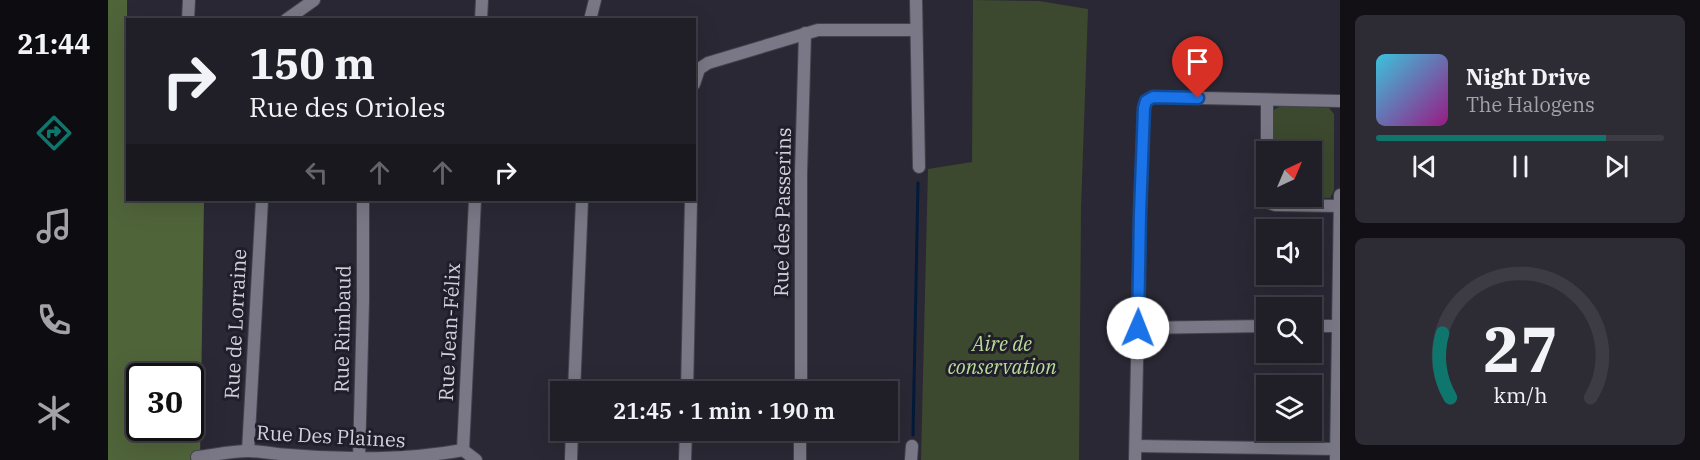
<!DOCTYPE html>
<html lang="fr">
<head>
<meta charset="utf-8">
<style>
	body { margin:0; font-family:"IBM Plex Serif",serif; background:#2d2b33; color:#f1f3f6; height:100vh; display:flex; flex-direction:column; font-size:22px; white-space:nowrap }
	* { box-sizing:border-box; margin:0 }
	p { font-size:20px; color:#a2a2a7 }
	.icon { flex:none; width:33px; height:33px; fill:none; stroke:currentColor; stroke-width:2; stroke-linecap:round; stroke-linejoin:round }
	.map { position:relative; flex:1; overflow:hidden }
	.details { display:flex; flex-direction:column; gap:15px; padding:15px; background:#121015; width:360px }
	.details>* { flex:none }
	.top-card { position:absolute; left:18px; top:18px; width:570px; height:183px; border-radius:0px; box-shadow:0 6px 24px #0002,0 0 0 2px #3d3c44; background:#201e27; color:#f1f3f6; overflow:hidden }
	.needle { width:39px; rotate:44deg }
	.tools { position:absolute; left:1148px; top:141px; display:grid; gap:12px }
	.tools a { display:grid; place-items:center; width:66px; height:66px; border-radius:0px; background:#201e27; box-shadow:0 6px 24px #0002,0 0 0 2px #3d3c44; font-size:30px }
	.speed { position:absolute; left:18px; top:363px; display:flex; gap:12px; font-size:30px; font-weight:700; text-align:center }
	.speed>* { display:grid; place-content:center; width:78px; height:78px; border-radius:50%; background:#201e27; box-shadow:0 6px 24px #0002,0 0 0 2px #3d3c44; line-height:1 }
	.speed .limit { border:3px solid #111; border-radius:9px; background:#fff; color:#111 }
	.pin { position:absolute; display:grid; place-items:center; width:51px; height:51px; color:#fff; margin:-62px -26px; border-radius:50% 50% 50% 0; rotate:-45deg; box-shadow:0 0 6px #0007 }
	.pin .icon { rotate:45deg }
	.me { position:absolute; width:66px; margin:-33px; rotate:1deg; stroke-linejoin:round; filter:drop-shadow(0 0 4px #0008) }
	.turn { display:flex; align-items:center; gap:21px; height:126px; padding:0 24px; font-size:27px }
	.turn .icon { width:78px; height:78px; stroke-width:2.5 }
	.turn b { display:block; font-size:42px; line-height:51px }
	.lanes { display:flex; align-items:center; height:57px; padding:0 24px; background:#0003; justify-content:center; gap:30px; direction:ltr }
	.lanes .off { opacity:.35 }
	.details .card { flex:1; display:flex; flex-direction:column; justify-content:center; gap:9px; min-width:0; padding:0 21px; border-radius:9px; background:#2d2b33 }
	.details .dial { align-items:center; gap:0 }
	.dial svg { height:156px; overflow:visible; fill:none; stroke:#3d3c44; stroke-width:7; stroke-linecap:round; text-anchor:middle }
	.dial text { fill:#f1f3f6; stroke:none }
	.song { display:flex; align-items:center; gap:18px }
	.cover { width:72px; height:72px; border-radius:9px; background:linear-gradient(135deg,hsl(190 70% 55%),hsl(310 70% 35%)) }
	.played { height:6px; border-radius:3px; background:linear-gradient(90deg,#0f766e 80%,#3d3c44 80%) }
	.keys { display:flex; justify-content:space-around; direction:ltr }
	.trip { position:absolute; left:442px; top:381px; width:348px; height:60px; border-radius:0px; background:#201e27; box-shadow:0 6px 24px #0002,0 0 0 2px #3d3c44; font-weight:600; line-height:60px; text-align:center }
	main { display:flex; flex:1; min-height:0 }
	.tab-bar { display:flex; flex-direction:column; width:108px; justify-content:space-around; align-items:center; background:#0d0c10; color:#a2a2a7 }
	.tab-bar .icon { width:42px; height:42px }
	.tab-bar .active { color:#0f766e }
	.tab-bar b { font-size:27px; color:#f1f3f6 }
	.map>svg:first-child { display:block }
	.green { fill:#3c492e }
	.forest { fill:#50643a; fill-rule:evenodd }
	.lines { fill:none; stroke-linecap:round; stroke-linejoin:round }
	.stream { stroke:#031a39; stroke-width:3 }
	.minor-casing { stroke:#44434d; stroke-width:14 }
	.minor { stroke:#7a7886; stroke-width:12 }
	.route-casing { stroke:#114b97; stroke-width:15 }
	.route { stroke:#1a73e8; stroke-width:10 }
	.labels { text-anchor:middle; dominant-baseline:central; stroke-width:6; stroke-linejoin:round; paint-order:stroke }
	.street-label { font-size:20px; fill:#d3d2da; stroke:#201e2a }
	.park-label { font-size:20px; font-style:italic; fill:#bbdc98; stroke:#201e2a }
</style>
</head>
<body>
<main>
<nav class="tab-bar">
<b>21:44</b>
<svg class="icon active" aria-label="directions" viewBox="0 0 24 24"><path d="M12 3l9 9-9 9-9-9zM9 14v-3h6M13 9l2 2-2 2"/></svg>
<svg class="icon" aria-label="music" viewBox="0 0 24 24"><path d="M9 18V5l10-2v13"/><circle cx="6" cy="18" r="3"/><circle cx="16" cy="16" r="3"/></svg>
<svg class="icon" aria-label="phone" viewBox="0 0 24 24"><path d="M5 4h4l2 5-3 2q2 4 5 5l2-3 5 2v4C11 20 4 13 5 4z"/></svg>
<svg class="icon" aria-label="climate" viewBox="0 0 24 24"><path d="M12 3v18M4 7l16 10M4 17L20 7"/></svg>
</nav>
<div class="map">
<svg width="1232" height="460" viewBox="0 0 1232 460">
	<rect width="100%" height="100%" fill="#2a2834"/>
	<g class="green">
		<path d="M865 0 931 1 980 9 973 209 971 460H813L820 169 864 162Z"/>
		<path d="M1174 105 1221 108 1226 114V190L1222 198 1182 197 1203 196V152H1164L1165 114 1166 110Z"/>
	</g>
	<path class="forest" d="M0 0H19L20 200H96L92 460H0ZM32 376H82V428H32Z"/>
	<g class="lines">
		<path class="stream" d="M805 435 810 183"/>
		<defs>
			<g id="minor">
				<path d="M808 0 811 167"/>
				<path d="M80 20 81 0"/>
				<path d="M178 20 206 0"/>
				<path d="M373 20 374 0"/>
				<path d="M482 20 487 0"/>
				<path d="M586 84 591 69 600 63 710 30H807"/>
				<path d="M1159 152V100"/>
				<path d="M1158 196 1159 202 1167 205 1232 206"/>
				<path d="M1203 326H1231"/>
				<path d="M1030 328 1158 326"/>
				<path d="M466 392 474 200"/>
				<path d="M579 392 583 200"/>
				<path d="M693 392V173L697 33"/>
				<path d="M1028 446 1228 449"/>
				<path d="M355 450 367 200"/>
				<path d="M355 450 368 460"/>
				<path d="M140 451 154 200"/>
				<path d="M89 457C106 455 123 451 140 451 153 451 167 454 181 455 236 460 302 460 355 450"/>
				<path d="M251 459 255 301V200"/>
				<path d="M463 460 464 430"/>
				<path d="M577 460 578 430"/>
				<path d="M692 460V430"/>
				<path d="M803 460 804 446"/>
				<path d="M1027 460 1032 213 1036 108 1038 101 1045 97 1232 101"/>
				<path d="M1228 460 1232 195"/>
			</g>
		</defs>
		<use href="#minor" class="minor-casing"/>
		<use href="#minor" class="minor"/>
	</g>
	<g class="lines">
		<defs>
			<path id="route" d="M1030 328 1032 213 1036 108 1038 101 1045 97 1090 98"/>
		</defs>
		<use href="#route" class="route-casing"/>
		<use href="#route" class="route"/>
	</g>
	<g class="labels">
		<g class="street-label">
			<text transform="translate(674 212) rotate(-89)">Rue des Passerins</text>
			<text transform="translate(127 324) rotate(-87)">Rue de Lorraine</text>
			<text transform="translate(234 329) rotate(-89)">Rue Rimbaud</text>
			<text transform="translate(341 332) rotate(-87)">Rue Jean-Félix</text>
			<text transform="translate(223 436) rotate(3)">Rue Des Plaines</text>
		</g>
		<g class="park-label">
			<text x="894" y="343">Aire de<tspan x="894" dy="23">conservation</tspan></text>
		</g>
	</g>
</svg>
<div class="tools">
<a><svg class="needle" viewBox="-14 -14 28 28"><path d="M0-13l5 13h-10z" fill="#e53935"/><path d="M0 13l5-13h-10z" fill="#a2a2a7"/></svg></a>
<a><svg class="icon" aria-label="sound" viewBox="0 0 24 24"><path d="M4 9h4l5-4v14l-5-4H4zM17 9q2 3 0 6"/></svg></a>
<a><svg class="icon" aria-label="search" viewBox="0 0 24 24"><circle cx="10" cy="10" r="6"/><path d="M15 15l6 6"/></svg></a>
<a><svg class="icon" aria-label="layers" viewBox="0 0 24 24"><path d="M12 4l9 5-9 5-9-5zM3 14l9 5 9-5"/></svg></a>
</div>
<div class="speed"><div class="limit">30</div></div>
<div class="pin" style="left:1090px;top:98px;background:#d93025"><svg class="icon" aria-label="arrive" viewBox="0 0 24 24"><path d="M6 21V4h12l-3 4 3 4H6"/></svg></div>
<svg class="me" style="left:1030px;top:328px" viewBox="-20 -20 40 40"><circle r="19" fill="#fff"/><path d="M0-13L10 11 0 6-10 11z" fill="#1a73e8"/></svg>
<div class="trip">21:45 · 1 min · 190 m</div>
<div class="top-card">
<div class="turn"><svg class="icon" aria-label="right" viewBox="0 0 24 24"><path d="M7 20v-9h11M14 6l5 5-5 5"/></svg><div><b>150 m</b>Rue des Orioles</div></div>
<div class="lanes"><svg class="icon off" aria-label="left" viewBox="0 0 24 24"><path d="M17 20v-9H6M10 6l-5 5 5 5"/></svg><svg class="icon off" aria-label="ahead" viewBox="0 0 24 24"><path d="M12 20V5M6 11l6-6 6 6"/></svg><svg class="icon off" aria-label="ahead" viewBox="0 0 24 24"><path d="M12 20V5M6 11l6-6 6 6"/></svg><svg class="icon" aria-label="right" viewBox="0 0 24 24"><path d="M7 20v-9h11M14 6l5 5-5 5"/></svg></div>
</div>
</div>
<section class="details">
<div class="card">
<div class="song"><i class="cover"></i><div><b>Night Drive</b><p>The Halogens</p></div></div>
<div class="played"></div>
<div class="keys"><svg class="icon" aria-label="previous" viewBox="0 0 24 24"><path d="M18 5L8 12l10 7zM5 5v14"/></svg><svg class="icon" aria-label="pause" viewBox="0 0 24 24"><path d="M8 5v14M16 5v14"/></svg><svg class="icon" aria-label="next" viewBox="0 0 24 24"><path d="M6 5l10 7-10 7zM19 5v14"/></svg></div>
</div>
<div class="card dial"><svg viewBox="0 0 100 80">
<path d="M14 69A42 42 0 1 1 86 69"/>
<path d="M14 69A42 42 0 0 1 10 36" stroke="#0f766e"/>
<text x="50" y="56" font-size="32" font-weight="700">27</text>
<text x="50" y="72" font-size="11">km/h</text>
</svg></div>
</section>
</main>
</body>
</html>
